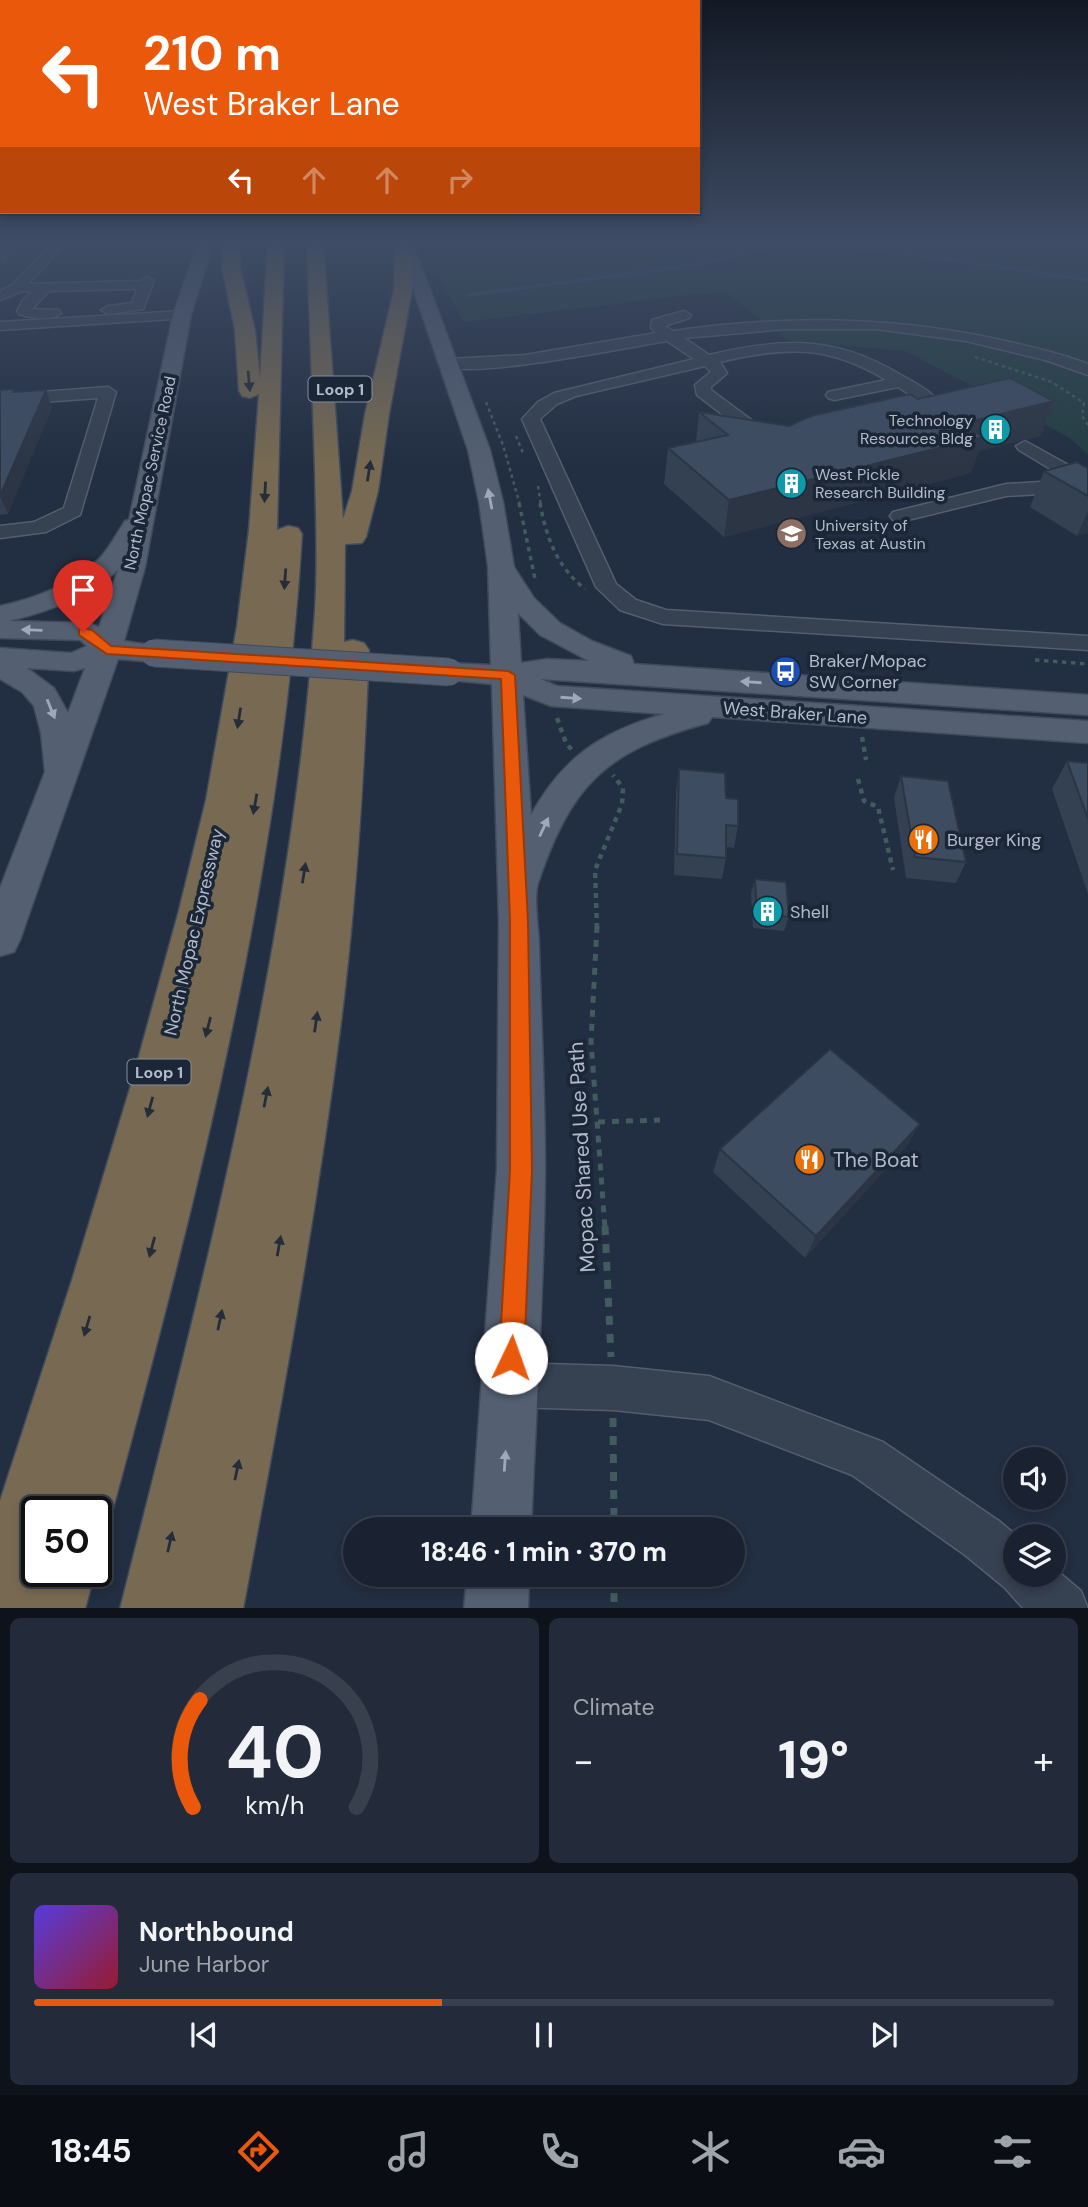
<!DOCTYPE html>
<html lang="en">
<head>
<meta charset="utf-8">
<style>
	body { margin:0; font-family:"DM Sans",sans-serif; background:#232a39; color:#f1f3f6; height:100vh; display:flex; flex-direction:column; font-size:26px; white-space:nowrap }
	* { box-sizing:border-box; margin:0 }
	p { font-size:23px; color:#9fa4ab }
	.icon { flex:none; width:38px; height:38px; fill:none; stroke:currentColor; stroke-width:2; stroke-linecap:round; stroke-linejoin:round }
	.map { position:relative; height:1608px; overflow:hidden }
	.panel { display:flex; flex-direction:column; gap:10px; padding:10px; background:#0e131b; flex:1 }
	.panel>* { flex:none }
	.guide { position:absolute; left:0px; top:0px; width:700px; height:214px; box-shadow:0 4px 10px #0003,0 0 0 2px #383f4d; background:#ea580c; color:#fff; overflow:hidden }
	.tools { position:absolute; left:1003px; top:1447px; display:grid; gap:14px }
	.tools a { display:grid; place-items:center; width:63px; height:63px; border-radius:50%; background:#1a2231; box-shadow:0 4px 10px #0003,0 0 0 2px #383f4d; font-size:35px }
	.speed { position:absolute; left:21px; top:1496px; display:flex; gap:14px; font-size:35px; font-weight:700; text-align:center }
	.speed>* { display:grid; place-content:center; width:91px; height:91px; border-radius:50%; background:#1a2231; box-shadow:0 4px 10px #0003,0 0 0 2px #383f4d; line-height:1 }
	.speed .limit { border:4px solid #111; border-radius:10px; background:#fff; color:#111 }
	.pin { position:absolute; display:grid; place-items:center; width:60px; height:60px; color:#fff; margin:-72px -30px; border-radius:50% 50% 50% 0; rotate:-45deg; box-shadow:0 0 7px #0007 }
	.pin .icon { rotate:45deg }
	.me { position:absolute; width:77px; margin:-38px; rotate:3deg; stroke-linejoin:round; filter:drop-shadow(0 0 5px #0008) }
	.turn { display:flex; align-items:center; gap:24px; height:147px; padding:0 28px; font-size:32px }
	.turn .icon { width:91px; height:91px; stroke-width:2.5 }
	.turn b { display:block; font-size:49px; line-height:60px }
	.lanes { display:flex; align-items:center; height:66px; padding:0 28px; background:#0003; justify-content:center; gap:35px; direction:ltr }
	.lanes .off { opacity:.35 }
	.big { font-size:52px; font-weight:800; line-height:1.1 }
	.panel .card { flex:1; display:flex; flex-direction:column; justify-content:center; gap:10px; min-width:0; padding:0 24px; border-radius:10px; background:#232a39 }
	.panel .dial { align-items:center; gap:0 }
	.dial svg { height:182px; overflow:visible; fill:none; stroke:#383f4d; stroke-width:7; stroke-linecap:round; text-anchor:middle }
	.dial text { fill:#f1f3f6; stroke:none }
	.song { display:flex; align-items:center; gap:21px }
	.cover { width:84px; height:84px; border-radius:10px; background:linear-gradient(135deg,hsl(250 70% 55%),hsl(350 70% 35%)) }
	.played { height:7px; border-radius:4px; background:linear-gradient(90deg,#ea580c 40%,#383f4d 40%) }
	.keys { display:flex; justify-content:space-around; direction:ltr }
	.heat { display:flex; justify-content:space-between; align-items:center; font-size:38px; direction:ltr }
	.panel .tiles { flex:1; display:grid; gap:10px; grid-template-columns:1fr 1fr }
	.card:last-child { grid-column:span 2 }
	.trip { position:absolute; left:343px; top:1517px; width:402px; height:70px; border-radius:35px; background:#1a2231; box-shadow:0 4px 10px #0003,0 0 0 2px #383f4d; font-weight:800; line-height:70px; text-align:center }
	.dock { display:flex; height:112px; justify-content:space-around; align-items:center; background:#0a0e14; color:#9fa4ab }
	.dock .icon { width:49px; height:49px }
	.dock .active { color:#ea580c }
	.dock b { font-size:32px; color:#f1f3f6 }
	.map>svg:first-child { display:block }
	.green { fill:#243e42 }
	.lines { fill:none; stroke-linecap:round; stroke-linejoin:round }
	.stream { stroke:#34496a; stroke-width:3.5 }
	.minor-casing { stroke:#545e6e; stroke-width:3 }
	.major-casing { stroke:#3f4a5a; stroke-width:3 }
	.highway-casing { stroke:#414b5b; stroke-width:3 }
	.path-far5 { stroke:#425b5f; stroke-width:2; stroke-dasharray:2.5 2.5; stroke-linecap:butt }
	.path-far4 { stroke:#425b5f; stroke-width:2.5; stroke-dasharray:3.5 3.5; stroke-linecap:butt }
	.path-far3 { stroke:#425b5f; stroke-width:3.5; stroke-dasharray:4.5 4.5; stroke-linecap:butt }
	.path-far2 { stroke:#425b5f; stroke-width:4.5; stroke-dasharray:5 5; stroke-linecap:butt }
	.path-far1 { stroke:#425b5f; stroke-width:5; stroke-dasharray:7 7; stroke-linecap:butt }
	.path { stroke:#425b5f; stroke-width:7; stroke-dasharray:9 9; stroke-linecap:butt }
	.minor { fill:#364151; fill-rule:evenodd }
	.major { fill:#545f71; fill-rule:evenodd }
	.highway { fill:#786a52; fill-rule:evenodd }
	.major-bridge-casing { stroke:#3f4a5a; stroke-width:29; stroke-linecap:butt }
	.major-bridge { stroke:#545f71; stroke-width:27 }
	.wall { fill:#344153 }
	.shaded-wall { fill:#2b3544 }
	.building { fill:#3d4c61; stroke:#2b3544; stroke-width:2 }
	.oneway { fill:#242d39 }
	.oneway2 { fill:#9fa9b9 }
	.route { fill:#ea580c; stroke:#983908; stroke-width:2 }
	.labels { text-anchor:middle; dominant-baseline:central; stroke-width:7; stroke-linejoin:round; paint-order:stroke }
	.shield { fill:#1b2636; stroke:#858e9e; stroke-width:2 }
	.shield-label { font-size:16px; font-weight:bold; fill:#b2bbcb }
	.far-poi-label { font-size:16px; fill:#b2bbcb; stroke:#1b2636; text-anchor:start }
	.far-street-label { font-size:16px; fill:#b2bbcb; stroke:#1b2636 }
	.poi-label { font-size:18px; fill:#b2bbcb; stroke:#1b2636; text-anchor:start }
	.street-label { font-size:18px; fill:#b2bbcb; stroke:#1b2636 }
	.near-street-label { font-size:21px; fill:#b2bbcb; stroke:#1b2636 }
	.near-poi-label { font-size:21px; fill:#b2bbcb; stroke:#1b2636; text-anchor:start }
</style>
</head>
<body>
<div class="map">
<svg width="1088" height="1609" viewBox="0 0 1088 1609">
	<rect width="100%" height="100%" fill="#222e41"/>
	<path class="green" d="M433 241H929L1022 252 1088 255V455L1070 438 905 351 789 341 724 291 464 322 440 280Z"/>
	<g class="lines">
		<g class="stream">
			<path d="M790 241 919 255 1088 280"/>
			<path d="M468 295 688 266 763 249 765 241"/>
		</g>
		<defs>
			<g id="minor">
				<path d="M55 241H68L28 284 140 281 147 277 154 281 143 309 108 314 101 310 108 306 132 303 137 289 49 291 32 309 59 310 61 313C50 322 32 318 19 314L17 311 23 300 32 292 22 291 0 300V291L12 285Z"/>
				<path d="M182 311 187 312V318L0 330V322Z"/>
				<path d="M684 311 691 315 689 318 665 326 673 331C783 315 892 316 1001 340 1030 347 1060 353 1088 364V375L1045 360 966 341 876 329H786L684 338 709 355C781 338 834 335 899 374 911 381 927 388 935 398L933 402H921L898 387 834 400 828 398 826 395 828 392 886 380C827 344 785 347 720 362L727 373 711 387V390L765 430 768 434 765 438H753L697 395 695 385 711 372 705 366 576 396 557 404 540 419 616 584 636 600 666 610 1088 636V650L663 624 620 610 596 587 522 419 538 402 554 393 694 359 667 341C634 346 459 382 441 364L449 359 525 355 656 333 651 328 652 320Z"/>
				<path d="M108 387 116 392 80 515 46 532 0 538V526L34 522 64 508 98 398 0 405V395Z"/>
				<path d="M1025 441 1088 476V498L1040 494 1006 496 900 522 893 520 890 516 893 512 1006 484 1040 482 1077 485 1019 450 1016 446Z"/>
				<path d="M510 1363 613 1366 709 1376 883 1442 999 1521 1017 1536H1015V1575H1054V1568L1081 1591 1088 1609H1024L1004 1587 965 1555 852 1475 709 1420 613 1410 510 1407 494 1401 488 1385 494 1369Z"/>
			</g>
			<g id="major">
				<path d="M199 241H214L191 315 145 567 124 641 164 647 169 653 164 659 154 662 118 659 20 940 14 952 0 956V888L45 772 41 733 34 706 22 692 0 679V648L71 653 87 646 80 640 0 638V606C34 599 75 583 100 558 110 547 117 533 125 521L129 520 173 315ZM118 570 99 627 88 623 9 621C48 612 88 597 118 570ZM27 668 74 671 85 668 68 713 54 688Z"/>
				<path d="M397 241H412L490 450 503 502 514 567 534 598 560 623 592 641 631 656 634 664 1088 695V715L540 679 557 686 1088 721V743L712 717 708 723C606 751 572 783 538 883 533 897 539 930 539 947 541 1021 545 1095 545 1169 544 1289 536 1410 531 1530H471L497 1169 499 921 492 684 438 679 434 672 438 665 449 663 491 665 488 566 479 502 468 450ZM518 613 540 635 589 661 547 659 521 663ZM523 695 551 706 664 714C601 732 563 757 531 815Z"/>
				<path d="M467 1575H529L528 1609H464Z"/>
			</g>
			<g id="highway">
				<path d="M224 241H240V267L255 330 260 379 268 241H284L277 530 288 526 298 528 302 534C282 867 199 1191 112 1512L102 1535 96 1538V1512H37V1572H95L85 1609H0V1501L72 1280 131 1085 178 914 206 800 237 626 249 530 259 394 250 398 242 396 239 391 235 330 222 267Z"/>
				<path d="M307 241H323L343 519 352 491 365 414 394 290 395 241H411L412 290 389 414 378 491 366 537 362 543 345 544 344 642 353 640 364 643 369 650C364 772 357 893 342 1014 317 1213 280 1411 243 1609H120C203 1281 292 949 315 611 318 564 316 518 315 471 313 395 309 318 307 241Z"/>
			</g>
		</defs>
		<use href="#minor" class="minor-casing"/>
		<use href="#major" class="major-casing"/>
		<use href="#highway" class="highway-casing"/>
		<path class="path-far5" d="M975 357 978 358"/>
		<g class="path-far4">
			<path d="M975 357 1052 382 1084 403 1082 416 1088 425"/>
			<path d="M486 402 503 445 520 505"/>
			<path d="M516 436 523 453"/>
			<path d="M538 486 541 505"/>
		</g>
		<g class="path-far3">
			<path d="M519 503 535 579"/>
			<path d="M540 503C546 537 557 567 585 589"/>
			<path d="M1035 660 1088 664"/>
		</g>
		<g class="path-far2">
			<path d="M557 718 566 743 572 750"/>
			<path d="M862 737 866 760"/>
			<path d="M858 779 864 801 878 807 893 870"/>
			<path d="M597 928 595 870 622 804 623 788 613 775"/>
		</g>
		<g class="path-far1">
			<path d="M597 926 591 1041 605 1228"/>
			<path d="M598 1122 660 1120"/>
		</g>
		<g class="path">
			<path d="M605 1226 611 1357"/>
			<path d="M613 1418 614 1530"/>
			<path d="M614 1575V1609"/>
		</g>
		<use href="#minor" class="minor"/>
		<use href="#major" class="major"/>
		<use href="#highway" class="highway"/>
		<defs>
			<path id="major-bridge" d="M154 653 449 672"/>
		</defs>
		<use href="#major-bridge" class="major-bridge-casing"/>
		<use href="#major-bridge" class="major-bridge"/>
	</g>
	<g class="wall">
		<path d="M14 389 16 392 46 390 52 407 8 514 0 515V390Z"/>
		<path d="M918 399 1054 401 1041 436 979 451 971 473 724 537 664 484 668 448 696 442 699 412 789 426Z"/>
		<path d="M1088 468V533L1077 536 1030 507 1044 471Z"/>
		<path d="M1067 761 1088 763V894L1052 789Z"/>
		<path d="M679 769 726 798 738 826 734 848 726 847V858L722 879 674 875 676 791Z"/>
		<path d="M901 776 966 862 956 883 906 878 894 798Z"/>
		<path d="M755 879 789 917 784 931 753 928 751 893Z"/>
		<path d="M920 1124 905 1148 805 1258 713 1172 720 1149Z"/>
	</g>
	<g class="shaded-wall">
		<path d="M28 241H48L0 288V267Z"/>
		<path d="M46 390 52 407 8 514 0 496Z"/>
		<path d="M1054 401 1041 436 979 451 971 473 724 537 729 500 960 424Z"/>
		<path d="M1088 511V533L1077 536Z"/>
		<path d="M920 1124 905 1148 805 1258 816 1236Z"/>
	</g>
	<g class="building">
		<path d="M0 241H28L0 267Z"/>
		<path d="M1010 378 1054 401 960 424 983 437 729 500 668 448 728 435 699 412 789 426 811 416 910 394 918 399Z"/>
		<path d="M14 389 13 392 46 390 0 496V390Z"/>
		<path d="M1077 462 1088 468V496L1044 471Z"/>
		<path d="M1067 761 1088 763V819Z"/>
		<path d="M679 769 725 773 726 798 738 799V826L726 825V858L677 854Z"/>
		<path d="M901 776 948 781 966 862 915 857Z"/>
		<path d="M755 879 786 882 789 917 757 914Z"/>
		<path d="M830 1049 920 1124 816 1236 720 1149Z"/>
	</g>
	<defs><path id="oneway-solid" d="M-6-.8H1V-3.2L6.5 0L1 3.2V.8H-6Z" transform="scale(1.75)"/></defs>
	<g class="oneway">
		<use href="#oneway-solid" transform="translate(249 381) rotate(85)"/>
		<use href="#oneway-solid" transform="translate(369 471) rotate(-81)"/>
		<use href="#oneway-solid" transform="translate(265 492) rotate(93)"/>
		<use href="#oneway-solid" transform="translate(285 579) rotate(94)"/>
		<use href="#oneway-solid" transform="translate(239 718) rotate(99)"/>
		<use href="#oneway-solid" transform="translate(255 804) rotate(100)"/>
		<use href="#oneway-solid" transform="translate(304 873) rotate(-81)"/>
		<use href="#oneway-solid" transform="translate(316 1022) rotate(-82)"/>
		<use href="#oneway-solid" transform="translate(208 1027) rotate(104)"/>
		<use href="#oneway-solid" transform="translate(266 1097) rotate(-79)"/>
		<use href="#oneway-solid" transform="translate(150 1107) rotate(105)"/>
		<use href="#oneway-solid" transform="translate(279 1246) rotate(-80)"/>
		<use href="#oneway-solid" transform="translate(152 1247) rotate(105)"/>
		<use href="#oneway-solid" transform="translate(220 1320) rotate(-78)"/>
		<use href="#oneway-solid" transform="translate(87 1326) rotate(106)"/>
		<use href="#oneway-solid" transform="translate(237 1470) rotate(-78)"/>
		<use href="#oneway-solid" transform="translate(170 1542) rotate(-77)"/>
	</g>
	<g class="oneway2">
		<use href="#oneway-solid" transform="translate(490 499) rotate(-101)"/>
		<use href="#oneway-solid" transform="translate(32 630) rotate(-178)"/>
		<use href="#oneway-solid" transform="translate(751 682) rotate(-176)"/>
		<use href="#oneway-solid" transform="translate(571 698) rotate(4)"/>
		<use href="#oneway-solid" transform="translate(51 709) rotate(68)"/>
		<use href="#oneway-solid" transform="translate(544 827) rotate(-65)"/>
		<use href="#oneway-solid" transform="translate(505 1461) rotate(-86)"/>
	</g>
	<linearGradient id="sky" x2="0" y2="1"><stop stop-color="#131924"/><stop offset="0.52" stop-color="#3e4c65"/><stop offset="1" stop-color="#3e4c65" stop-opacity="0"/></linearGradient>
	<rect width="1088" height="466" fill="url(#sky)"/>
	<path class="route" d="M83 628 92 630 111 646 508 671 515 675 528 921 532 1170 524 1358 520 1366 511 1370 503 1366 499 1358 510 1170V921L501 679 107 654 79 635V629Z"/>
	<defs>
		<symbol id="building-disc" viewBox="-11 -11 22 22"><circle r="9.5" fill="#0f9aa8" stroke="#1b2636"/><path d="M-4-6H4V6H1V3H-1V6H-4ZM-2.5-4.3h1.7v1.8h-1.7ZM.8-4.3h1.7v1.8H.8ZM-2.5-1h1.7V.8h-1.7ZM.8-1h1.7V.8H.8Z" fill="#fff"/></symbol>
		<symbol id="university-disc" viewBox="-11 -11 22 22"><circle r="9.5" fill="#8d6e63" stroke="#1b2636"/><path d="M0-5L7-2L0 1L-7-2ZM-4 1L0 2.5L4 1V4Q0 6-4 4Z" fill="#fff"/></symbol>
		<symbol id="bus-disc" viewBox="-11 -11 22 22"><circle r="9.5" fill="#1a4fb4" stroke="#1b2636"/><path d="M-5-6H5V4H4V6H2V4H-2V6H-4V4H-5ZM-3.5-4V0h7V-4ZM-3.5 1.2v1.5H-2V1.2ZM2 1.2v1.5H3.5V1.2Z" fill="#fff"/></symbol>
		<symbol id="restaurant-disc" viewBox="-11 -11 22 22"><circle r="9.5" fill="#e8710a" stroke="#1b2636"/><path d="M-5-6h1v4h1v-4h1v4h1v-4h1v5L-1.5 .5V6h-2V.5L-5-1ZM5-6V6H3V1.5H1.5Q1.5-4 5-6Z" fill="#fff"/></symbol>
	</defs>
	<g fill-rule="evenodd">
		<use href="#building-disc" x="978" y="412" width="35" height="35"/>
		<use href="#building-disc" x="774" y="466" width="35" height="35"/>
		<use href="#university-disc" x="774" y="516" width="35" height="35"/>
		<use href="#bus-disc" x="768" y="654" width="35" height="35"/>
		<use href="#restaurant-disc" x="906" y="822" width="35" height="35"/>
		<use href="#building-disc" x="750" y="894" width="35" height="35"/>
		<use href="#restaurant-disc" x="792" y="1142" width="35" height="35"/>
	</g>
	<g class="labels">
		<g class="shield">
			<rect x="308.5" y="376.5" width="63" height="25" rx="5"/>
			<rect x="127.5" y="1059.5" width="63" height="25" rx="5"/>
		</g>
		<g class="shield-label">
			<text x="340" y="389">Loop 1</text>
			<text x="159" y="1072">Loop 1</text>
		</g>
		<g class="far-poi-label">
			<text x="973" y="420" text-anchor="end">Technology<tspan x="973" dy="18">Resources Bldg</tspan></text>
			<text x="815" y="474">West Pickle<tspan x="815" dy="18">Research Building</tspan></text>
			<text x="815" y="525">University of<tspan x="815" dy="18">Texas at Austin</tspan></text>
		</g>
		<g class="far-street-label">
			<text transform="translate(150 473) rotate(-78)">North Mopac Service Road</text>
		</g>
		<g class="poi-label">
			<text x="809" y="661">Braker/Mopac<tspan x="809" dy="21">SW Corner</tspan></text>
			<text x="947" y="840">Burger King</text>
			<text x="790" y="912">Shell</text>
		</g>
		<g class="street-label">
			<text transform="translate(795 713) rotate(4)">West Braker Lane</text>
			<text transform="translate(194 932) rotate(-77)">North Mopac Expressway</text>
		</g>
		<g class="near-street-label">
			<text transform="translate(582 1157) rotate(-93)">Mopac Shared Use Path</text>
		</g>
		<g class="near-poi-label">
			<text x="833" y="1160">The Boat</text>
		</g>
	</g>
</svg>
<div class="tools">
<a><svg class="icon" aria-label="sound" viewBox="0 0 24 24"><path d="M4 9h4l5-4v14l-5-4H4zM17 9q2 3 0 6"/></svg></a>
<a><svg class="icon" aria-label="layers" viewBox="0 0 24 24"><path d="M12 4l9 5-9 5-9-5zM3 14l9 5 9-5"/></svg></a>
</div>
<div class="speed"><div class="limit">50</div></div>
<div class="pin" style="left:83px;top:632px;background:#d93025"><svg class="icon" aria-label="arrive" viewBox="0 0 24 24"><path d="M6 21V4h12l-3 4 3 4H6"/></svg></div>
<svg class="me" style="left:511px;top:1358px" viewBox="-20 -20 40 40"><circle r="19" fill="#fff"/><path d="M0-13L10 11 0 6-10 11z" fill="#ea580c"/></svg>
<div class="trip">18:46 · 1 min · 370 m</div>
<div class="guide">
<div class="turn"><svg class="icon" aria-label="left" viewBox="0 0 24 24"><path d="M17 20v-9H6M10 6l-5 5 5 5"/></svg><div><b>210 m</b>West Braker Lane</div></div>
<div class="lanes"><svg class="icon" aria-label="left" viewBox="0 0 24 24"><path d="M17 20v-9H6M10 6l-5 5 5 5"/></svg><svg class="icon off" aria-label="ahead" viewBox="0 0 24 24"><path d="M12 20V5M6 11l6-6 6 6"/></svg><svg class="icon off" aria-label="ahead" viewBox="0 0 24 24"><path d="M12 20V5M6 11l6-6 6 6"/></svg><svg class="icon off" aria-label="right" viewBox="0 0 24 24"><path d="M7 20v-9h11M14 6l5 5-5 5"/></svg></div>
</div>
</div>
<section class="panel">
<div class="tiles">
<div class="card dial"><svg viewBox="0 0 100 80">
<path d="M14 69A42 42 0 1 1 86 69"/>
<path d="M14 69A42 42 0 0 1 17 22" stroke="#ea580c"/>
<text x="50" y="56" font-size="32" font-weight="700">40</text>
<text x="50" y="72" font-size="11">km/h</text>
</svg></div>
<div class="card"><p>Climate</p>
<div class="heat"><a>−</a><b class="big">19°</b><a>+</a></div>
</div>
<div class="card">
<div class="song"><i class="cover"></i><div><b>Northbound</b><p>June Harbor</p></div></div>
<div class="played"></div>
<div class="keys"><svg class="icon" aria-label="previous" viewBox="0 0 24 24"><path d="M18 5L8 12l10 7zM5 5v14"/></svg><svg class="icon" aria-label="pause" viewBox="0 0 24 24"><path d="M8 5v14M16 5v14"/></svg><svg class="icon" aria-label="next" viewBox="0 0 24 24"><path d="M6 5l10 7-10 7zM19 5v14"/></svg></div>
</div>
</div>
</section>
<nav class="dock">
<b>18:45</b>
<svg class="icon active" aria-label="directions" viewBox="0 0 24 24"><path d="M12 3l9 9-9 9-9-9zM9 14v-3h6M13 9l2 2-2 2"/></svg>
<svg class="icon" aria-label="music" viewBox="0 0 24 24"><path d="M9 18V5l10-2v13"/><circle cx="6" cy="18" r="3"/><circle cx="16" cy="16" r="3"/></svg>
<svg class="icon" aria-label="phone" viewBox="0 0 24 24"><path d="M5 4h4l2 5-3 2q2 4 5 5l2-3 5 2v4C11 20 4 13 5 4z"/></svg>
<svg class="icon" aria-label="climate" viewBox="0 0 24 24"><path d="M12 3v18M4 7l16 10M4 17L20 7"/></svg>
<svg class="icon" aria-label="car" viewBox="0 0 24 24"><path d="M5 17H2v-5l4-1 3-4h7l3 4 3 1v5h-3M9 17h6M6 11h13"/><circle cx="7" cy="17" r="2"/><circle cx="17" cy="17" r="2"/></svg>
<svg class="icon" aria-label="filters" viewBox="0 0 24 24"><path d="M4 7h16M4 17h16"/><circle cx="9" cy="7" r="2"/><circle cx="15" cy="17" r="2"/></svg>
</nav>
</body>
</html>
